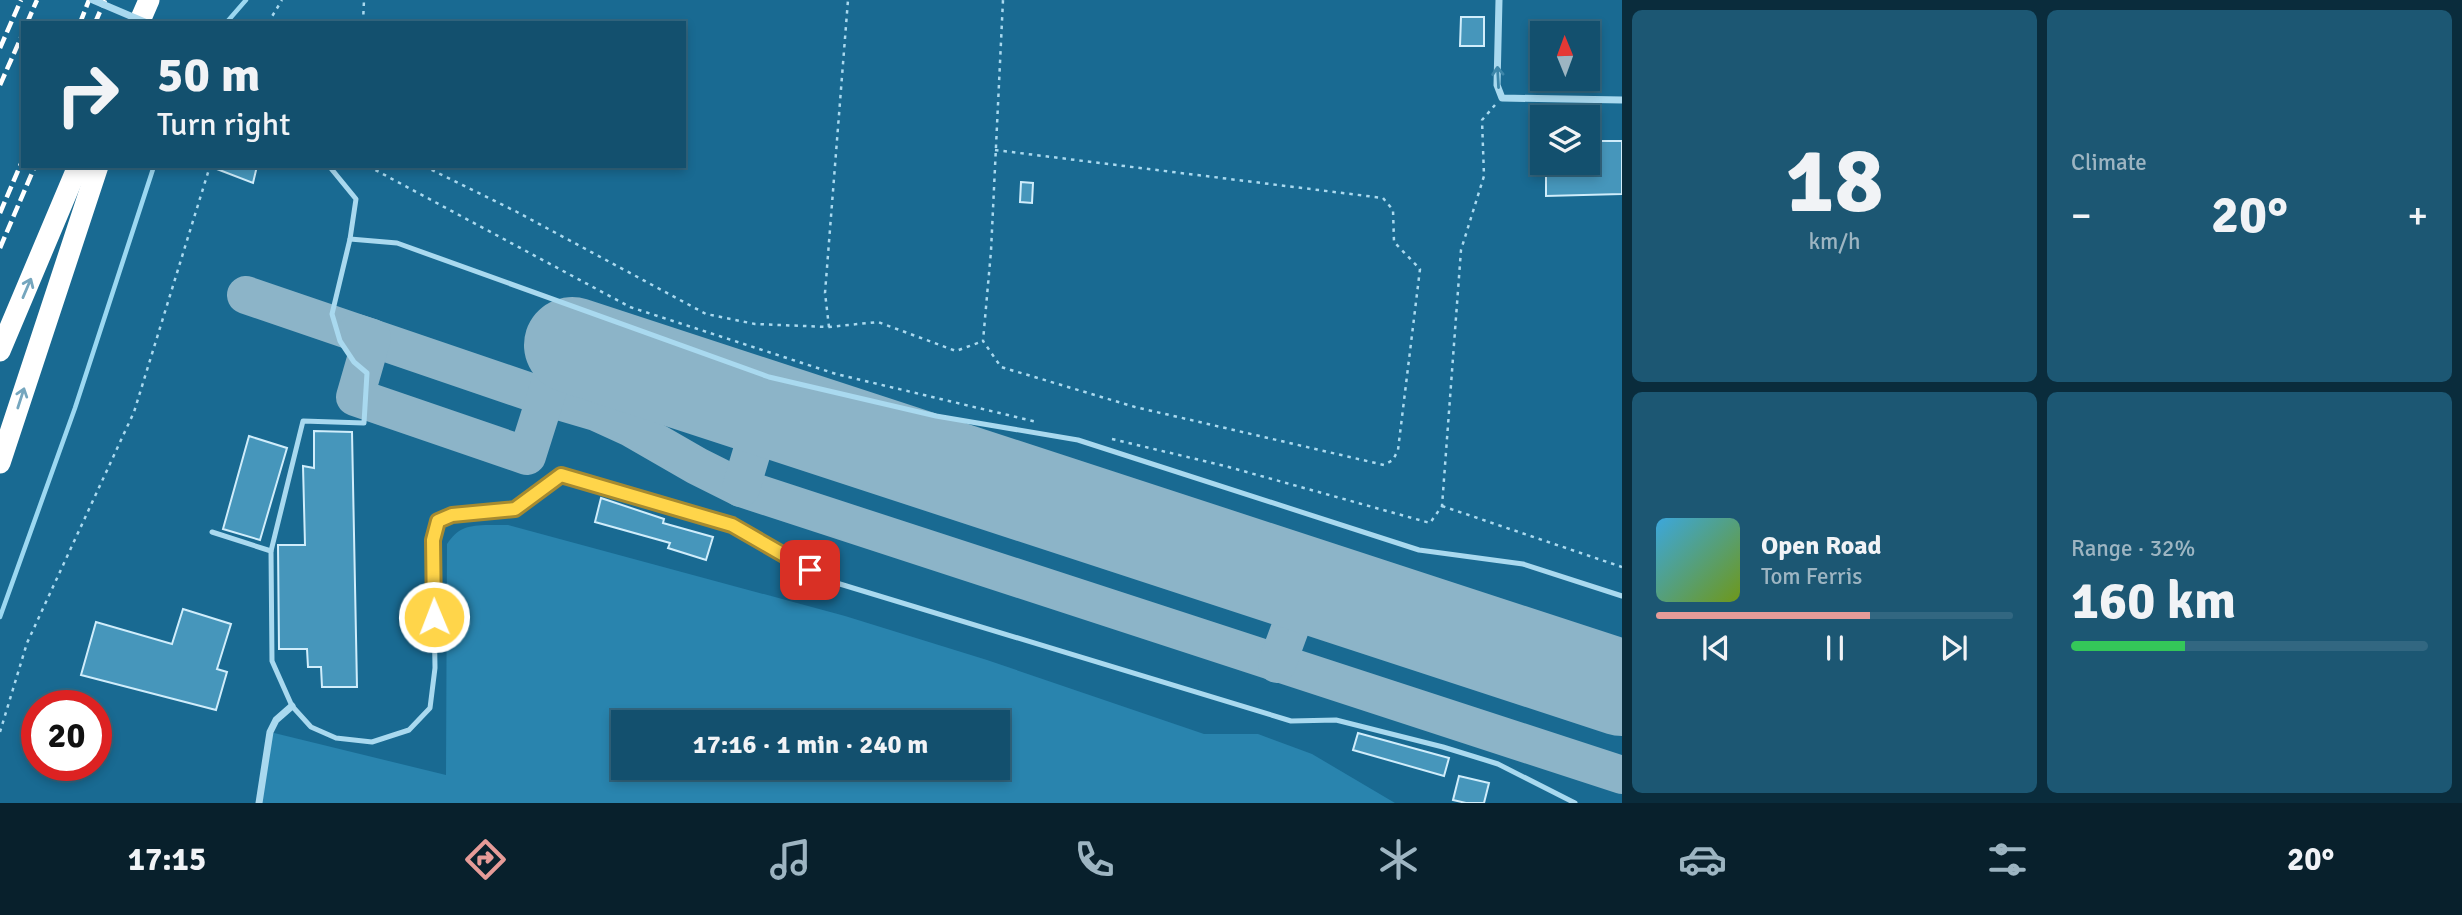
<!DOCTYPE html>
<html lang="en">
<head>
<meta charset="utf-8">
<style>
	body { margin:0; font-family:Signika,sans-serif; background:#1c5773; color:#f1f3f6; height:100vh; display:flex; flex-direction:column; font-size:26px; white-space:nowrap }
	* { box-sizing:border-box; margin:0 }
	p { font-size:23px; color:#9db5c2 }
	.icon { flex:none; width:38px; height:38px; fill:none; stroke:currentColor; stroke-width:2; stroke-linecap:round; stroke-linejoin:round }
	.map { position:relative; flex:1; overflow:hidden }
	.sheet { display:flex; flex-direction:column; gap:10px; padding:10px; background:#0a2c3c; width:840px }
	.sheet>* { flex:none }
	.guide { position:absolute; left:21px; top:21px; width:665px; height:147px; border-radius:0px; box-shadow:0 4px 10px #0003,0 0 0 2px #326781; background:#13506e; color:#f1f3f6; overflow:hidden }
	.needle { width:46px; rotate:359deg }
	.controls { position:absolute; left:1530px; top:21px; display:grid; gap:14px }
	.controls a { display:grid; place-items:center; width:70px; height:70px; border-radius:0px; background:#13506e; box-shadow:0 4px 10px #0003,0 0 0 2px #326781; font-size:35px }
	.speed { position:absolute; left:21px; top:690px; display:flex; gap:14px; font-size:35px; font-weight:700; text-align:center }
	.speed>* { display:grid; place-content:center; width:91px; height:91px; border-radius:50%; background:#13506e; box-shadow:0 4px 10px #0003,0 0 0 2px #326781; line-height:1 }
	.speed .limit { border:10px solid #d22; background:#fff; color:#111 }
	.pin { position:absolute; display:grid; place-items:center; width:60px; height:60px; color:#fff; margin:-30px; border-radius:14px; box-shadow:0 4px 10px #0006 }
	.me { position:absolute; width:77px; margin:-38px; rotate:359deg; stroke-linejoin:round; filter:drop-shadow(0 0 5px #0008) }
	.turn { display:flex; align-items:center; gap:24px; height:147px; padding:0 21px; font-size:32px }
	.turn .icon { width:91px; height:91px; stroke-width:2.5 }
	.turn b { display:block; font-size:49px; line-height:60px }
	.big { font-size:52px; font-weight:700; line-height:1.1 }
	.sheet .tile { flex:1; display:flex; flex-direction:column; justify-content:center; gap:10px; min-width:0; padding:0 24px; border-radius:10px; background:#1c5773 }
	.sheet .dial { align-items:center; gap:0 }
	.dial b { font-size:91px; line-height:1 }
	.song { display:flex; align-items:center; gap:21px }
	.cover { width:84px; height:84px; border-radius:10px; background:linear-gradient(135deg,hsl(200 70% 55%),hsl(80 70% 35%)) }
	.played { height:7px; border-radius:4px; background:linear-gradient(90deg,#e69b98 60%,#326781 60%) }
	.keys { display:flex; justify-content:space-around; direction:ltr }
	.heat { display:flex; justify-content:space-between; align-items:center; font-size:38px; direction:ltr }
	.charge { height:10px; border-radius:5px; background:linear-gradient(90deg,#34c759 32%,#326781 0) }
	.sheet .tiles { flex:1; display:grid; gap:10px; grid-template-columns:repeat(2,1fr) }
	.trip { position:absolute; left:611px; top:710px; width:399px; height:70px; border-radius:0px; background:#13506e; box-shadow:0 4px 10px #0003,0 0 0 2px #326781; font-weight:700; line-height:70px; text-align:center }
	.menu { display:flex; height:112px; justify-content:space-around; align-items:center; background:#08202c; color:#9db5c2 }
	.menu .icon { width:49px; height:49px }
	.menu .current { color:#e69b98 }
	.menu b { font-size:32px; color:#f1f3f6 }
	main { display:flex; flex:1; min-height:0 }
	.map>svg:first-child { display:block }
	.green { fill:#2984ae; fill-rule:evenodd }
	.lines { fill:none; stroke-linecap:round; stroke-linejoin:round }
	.stream { stroke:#9cd8f1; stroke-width:4.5 }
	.taxiway { stroke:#8cb4c8; stroke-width:38 }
	.runway { stroke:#8cb4c8; stroke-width:96 }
	.building { fill:#4696bb; stroke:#d0edfb; stroke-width:2 }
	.path { stroke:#a9d9ef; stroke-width:2.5; stroke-dasharray:3.5 5; stroke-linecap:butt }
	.service { stroke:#a9d9ef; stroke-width:5 }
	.minor { stroke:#a9d9ef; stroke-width:7 }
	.motorway { stroke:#fff; stroke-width:21 }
	.rail { stroke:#fff; stroke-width:4.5; stroke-dasharray:12 5; stroke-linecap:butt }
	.minor-bridge { stroke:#a9d9ef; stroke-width:7 }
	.oneway { stroke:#3d86a9 }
	.oneway2 { stroke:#75a6be }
	.route-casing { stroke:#a68a30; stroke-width:18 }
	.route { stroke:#ffd54a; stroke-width:12 }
</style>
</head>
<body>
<main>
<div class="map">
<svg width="1622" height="803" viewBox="0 0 1622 803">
	<rect width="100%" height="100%" fill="#196a92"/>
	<path class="green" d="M485 525H508L845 616 987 660 1204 734H1258L1312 754 1395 803H261L270 732 446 775 447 544C458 528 466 526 485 525ZM623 723H998V768H623Z"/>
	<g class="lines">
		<g class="stream">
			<path d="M226 23 246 0"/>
			<path d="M0 617 75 408 154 166"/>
		</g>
		<g class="taxiway">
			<path d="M246 295 545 397 596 412 631 428 697 466 741 488 1622 775"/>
			<path d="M356 333 372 338 355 397 527 456 551 380 572 345"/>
			<path d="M741 488 765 408"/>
			<path d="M1277 664 1306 585"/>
		</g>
		<path class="runway" d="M572 345 1622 688"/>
	</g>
	<g class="building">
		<path d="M1461 17H1484V46H1460Z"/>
		<path d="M1601 141H1622V194L1546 196V163H1600Z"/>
		<path d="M209 166H257L253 183Z"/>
		<path d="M1021 182 1033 183 1032 203 1020 202Z"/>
		<path d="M314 431 352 432 357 687H322L321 667H308L307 649H279L278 545H305L303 466 314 468Z"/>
		<path d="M249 436 287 448 260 540 223 529Z"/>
		<path d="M601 498 664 519 663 523 713 537 706 560 668 548 670 543 595 522Z"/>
		<path d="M183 609 231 624 217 669 227 672 216 710 81 675 96 622 172 644Z"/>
		<path d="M1358 733 1449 758 1444 776 1353 750Z"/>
		<path d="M1459 776 1489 783 1484 803H1466L1453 800Z"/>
	</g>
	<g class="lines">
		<g class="path">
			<path d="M268 23 282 0"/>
			<path d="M363 23 364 0"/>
			<path d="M995 150 1383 198 1393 210 1394 242 1420 269 1398 450 1393 460 1384 465 1135 407 1001 367 983 341 991 251 1003 0"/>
			<path d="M368 166 630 307 836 374 1037 422"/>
			<path d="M424 166 517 212 706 314 755 324 829 327 878 322 956 351 983 341"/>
			<path d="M829 327 825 293 848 0"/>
			<path d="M1112 439 1225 466 1430 523 1442 506 1461 250 1484 176 1482 120 1495 105"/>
			<path d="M1442 506 1622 567"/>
			<path d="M0 732 27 643 134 412 210 166"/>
		</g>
		<g class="service">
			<path d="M329 166 356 199 350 239"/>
			<path d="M212 532 271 551 272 661 292 706 311 727 336 738 372 742 409 730 430 708 435 668 433 539 438 521 452 515 515 508 561 475 732 525 830 581 1291 721 1336 720 1443 747 1498 764 1575 803"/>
			<path d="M271 551 303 421 364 423 367 373 354 362 340 341 332 314 350 239 397 243 769 377 936 416 1078 440 1419 550 1523 564 1622 596"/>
		</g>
		<g class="minor">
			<path d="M1499 0 1497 85 1502 98 1622 100"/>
			<path d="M259 803 270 732 276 720 292 706"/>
		</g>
		<g class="motorway">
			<path d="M139 23 149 0"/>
			<path d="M0 351 78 166"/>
			<path d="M0 463 98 166"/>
		</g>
		<g class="rail">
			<path d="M27 23 37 0"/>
			<path d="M80 23 89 0"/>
			<path d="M95 23 105 0"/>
			<path d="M0 48 21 0"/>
			<path d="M0 85 23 33"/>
			<path d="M0 213 23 159"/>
			<path d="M0 248 35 166"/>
		</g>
		<path class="minor-bridge" d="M93 0 147 23"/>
	</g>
	<defs><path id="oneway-shaft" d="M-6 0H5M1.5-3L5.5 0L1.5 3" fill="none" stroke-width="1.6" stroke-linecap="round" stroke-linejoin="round" transform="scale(1.75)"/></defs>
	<use class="oneway" href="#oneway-shaft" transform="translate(1498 77) rotate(-93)"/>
	<g class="oneway2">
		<use href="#oneway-shaft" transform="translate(27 288) rotate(-67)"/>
		<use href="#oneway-shaft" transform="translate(21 398) rotate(-72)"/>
	</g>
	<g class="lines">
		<defs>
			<path id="route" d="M434 617 433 540 438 521 452 515 515 509 561 475 732 525 810 570"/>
		</defs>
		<use href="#route" class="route-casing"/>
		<use href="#route" class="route"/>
	</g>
</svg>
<div class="controls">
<a><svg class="needle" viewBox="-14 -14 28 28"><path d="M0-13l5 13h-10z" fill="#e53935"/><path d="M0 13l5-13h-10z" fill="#9db5c2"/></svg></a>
<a><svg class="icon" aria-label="layers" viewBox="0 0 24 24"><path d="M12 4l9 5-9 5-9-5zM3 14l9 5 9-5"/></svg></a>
</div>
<div class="speed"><div class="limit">20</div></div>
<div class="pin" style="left:810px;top:570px;background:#d93025"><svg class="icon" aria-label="arrive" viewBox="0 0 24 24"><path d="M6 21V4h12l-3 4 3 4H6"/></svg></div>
<svg class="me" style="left:434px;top:617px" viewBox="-20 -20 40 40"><circle r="17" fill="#ffd54a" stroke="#fff" stroke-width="3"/><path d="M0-11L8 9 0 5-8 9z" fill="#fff"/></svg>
<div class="trip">17:16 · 1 min · 240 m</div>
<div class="guide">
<div class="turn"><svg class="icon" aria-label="right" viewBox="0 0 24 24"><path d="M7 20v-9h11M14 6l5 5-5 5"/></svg><div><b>50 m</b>Turn right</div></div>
</div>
</div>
<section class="sheet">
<div class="tiles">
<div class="tile dial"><b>18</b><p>km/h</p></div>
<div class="tile"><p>Climate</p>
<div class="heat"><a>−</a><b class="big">20°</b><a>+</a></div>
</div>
<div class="tile">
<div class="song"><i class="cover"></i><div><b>Open Road</b><p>Tom Ferris</p></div></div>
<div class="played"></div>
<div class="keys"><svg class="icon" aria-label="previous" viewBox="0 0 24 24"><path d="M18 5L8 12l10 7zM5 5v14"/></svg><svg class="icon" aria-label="pause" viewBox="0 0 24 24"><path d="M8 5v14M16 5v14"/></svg><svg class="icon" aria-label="next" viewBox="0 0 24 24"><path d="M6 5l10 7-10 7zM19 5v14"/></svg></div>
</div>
<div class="tile"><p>Range · 32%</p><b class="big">160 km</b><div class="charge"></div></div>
</div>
</section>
</main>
<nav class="menu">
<b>17:15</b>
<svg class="icon current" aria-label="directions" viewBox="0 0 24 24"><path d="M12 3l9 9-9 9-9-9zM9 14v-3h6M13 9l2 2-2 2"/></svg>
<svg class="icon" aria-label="music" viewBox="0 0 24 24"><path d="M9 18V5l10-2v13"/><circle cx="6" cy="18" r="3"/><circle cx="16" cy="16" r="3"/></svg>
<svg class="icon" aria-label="phone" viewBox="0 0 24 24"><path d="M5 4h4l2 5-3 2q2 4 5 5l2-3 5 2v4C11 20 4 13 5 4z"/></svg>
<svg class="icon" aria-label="climate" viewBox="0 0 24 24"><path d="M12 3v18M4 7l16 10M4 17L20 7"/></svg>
<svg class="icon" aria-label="car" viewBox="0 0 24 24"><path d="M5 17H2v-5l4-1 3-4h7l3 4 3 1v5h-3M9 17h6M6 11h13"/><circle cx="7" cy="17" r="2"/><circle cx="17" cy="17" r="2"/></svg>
<svg class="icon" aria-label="filters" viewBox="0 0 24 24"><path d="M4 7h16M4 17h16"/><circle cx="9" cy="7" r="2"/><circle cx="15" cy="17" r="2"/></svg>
<b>20°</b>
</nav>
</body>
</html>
